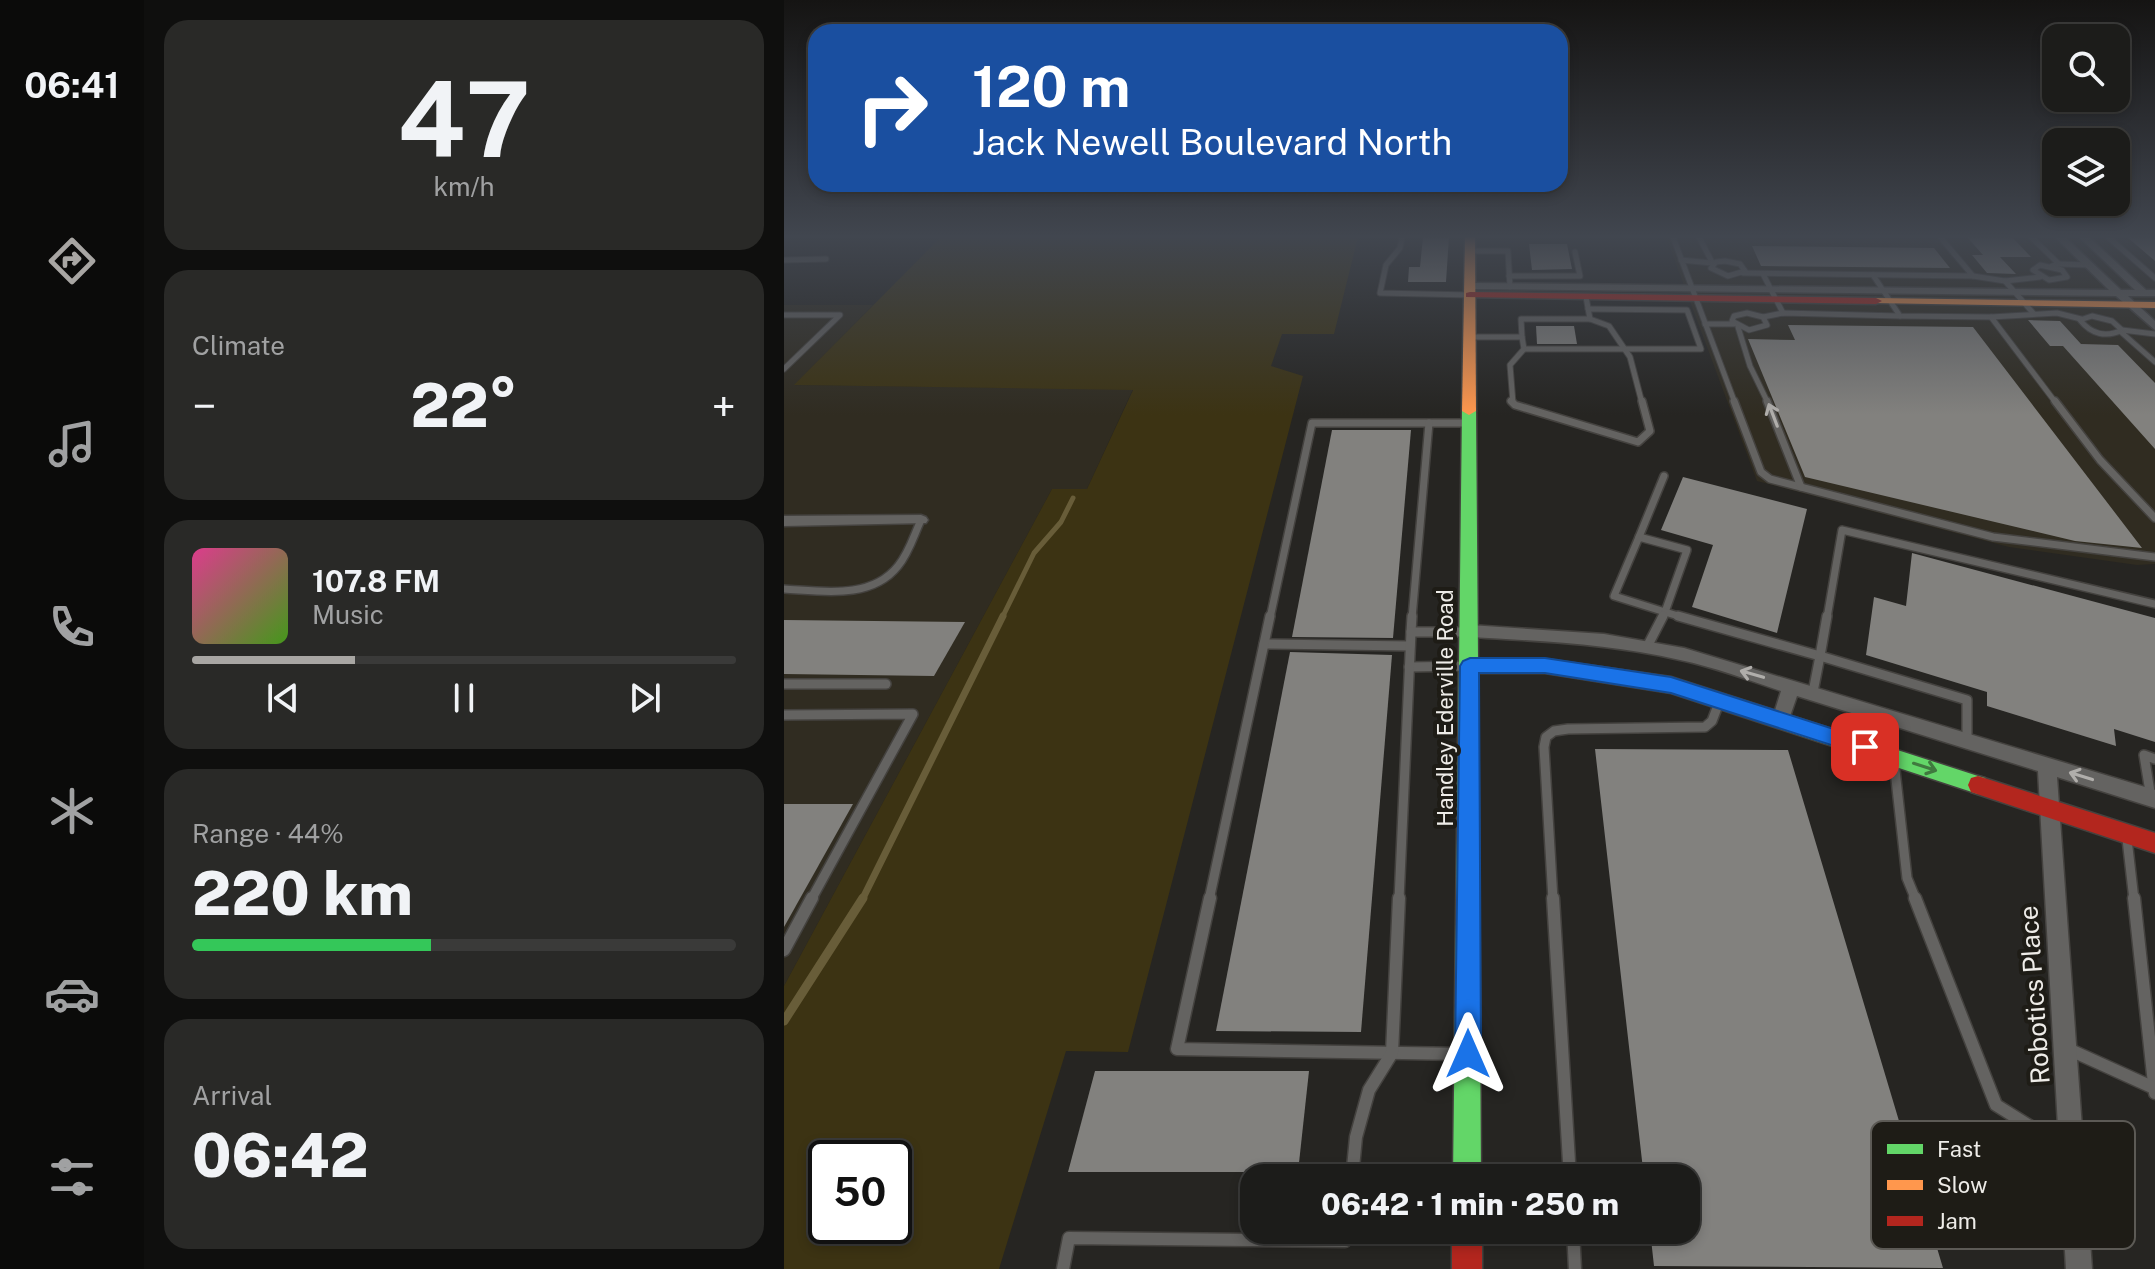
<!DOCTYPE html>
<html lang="en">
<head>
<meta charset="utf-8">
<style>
	body { margin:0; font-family:"Public Sans",sans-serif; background:#292927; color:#f1f3f6; height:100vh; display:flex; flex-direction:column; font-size:30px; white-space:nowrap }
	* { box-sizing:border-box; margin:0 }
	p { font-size:26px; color:#a0a1a2 }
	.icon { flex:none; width:44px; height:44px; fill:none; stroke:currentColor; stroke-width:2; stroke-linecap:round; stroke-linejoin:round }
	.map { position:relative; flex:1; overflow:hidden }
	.sheet { display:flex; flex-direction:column; gap:20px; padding:20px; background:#0f0f0e; width:640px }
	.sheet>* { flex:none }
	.banner { position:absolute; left:24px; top:24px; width:760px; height:168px; border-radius:24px; box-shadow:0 4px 12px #0003,0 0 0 2px #3a3a39; background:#1a4fa0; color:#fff; overflow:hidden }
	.fabs { position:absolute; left:1258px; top:24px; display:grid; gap:16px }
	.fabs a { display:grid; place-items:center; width:88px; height:88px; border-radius:16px; background:#1c1c1a; box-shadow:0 4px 12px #0003,0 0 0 2px #3a3a39; font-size:40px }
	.speed { position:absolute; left:24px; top:1140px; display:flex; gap:16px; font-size:40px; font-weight:700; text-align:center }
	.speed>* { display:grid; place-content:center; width:104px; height:104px; border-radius:50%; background:#1c1c1a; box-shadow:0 4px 12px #0003,0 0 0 2px #3a3a39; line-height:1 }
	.speed .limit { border:4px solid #111; border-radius:12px; background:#fff; color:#111 }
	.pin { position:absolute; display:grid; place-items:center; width:68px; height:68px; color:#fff; margin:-34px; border-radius:16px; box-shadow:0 4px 12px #0006 }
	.me { position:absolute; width:88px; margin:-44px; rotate:0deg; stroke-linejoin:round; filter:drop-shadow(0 0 6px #0008) }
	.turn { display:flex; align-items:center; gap:28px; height:168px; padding:0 32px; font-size:36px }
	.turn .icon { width:104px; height:104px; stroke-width:2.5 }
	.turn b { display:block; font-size:56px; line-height:68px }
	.big { font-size:60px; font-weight:800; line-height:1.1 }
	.sheet .widget { flex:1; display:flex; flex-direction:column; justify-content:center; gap:12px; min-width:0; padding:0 28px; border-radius:24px; background:#292927 }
	.sheet .dial { align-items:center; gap:0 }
	.dial b { font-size:104px; line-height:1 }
	.song { display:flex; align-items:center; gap:24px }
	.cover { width:96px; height:96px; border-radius:12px; background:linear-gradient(135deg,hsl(330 70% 55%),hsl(100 70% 35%)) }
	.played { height:8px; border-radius:4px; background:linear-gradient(90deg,#a8a6a3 30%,#3a3a39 30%) }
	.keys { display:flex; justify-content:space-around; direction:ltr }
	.heat { display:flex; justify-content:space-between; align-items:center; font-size:44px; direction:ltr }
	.charge { height:12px; border-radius:6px; background:linear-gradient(90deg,#34c759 44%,#3a3a39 0) }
	.trip { position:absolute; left:456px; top:1164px; width:460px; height:80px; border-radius:24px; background:#1c1c1a; box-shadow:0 4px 12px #0003,0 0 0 2px #3a3a39; font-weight:800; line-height:80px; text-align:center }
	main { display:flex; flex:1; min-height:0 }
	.tab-bar { display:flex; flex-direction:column; width:144px; justify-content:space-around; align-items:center; background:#0b0b0a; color:#a0a1a2 }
	.tab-bar .icon { width:56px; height:56px }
	.tab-bar .on { color:#a8a6a3 }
	.tab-bar b { font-size:36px; color:#f1f3f6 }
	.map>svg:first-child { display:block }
	.built { fill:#302c21 }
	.green { fill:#3c3313; fill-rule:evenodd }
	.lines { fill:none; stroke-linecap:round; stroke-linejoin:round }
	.stream-far2 { stroke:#685d39; stroke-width:5 }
	.stream-far1 { stroke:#685d39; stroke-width:7 }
	.stream { stroke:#685d39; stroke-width:9 }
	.building { fill:#82817e }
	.lane-far3-casing { stroke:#44423f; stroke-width:7 }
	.lane-far2-casing { stroke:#44423f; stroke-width:10 }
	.lane-far1-casing { stroke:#44423f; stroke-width:12 }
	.lane-casing { stroke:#44423f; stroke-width:15 }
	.street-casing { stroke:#44423f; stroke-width:3 }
	.fast-casing { stroke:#44423f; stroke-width:3 }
	.slow-casing { stroke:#44423f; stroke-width:3 }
	.jam-casing { stroke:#44423f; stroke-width:3 }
	.lane-far3 { stroke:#646361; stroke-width:5 }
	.lane-far2 { stroke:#646361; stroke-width:7 }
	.lane-far1 { stroke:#646361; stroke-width:9 }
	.lane { stroke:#646361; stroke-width:12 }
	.street { fill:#646361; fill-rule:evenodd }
	.fast { fill:#63d668; fill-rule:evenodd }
	.slow { fill:#ff974d; fill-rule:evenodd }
	.jam { fill:#b3261e; fill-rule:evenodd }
	.oneway { stroke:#b0aeab }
	.oneway2 { stroke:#40793f }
	.route { fill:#1a73e8; stroke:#114b97; stroke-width:2 }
	.labels { text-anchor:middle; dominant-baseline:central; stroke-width:8; stroke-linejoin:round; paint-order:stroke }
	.street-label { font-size:22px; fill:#eeece8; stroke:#1e1c16 }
	.near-street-label { font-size:26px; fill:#eeece8; stroke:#1e1c16 }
	.key { fill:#1e1c16; stroke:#5c5a55; stroke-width:2 }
	.key-label { font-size:22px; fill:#eeece8 }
</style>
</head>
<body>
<main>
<nav class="tab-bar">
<b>06:41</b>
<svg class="icon on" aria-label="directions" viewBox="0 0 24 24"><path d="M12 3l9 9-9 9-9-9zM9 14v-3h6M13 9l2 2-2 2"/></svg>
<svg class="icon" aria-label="music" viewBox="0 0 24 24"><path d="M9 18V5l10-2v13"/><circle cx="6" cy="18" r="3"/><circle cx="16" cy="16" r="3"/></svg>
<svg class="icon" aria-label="phone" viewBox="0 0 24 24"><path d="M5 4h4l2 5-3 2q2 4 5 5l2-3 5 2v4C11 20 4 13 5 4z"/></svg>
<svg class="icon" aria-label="climate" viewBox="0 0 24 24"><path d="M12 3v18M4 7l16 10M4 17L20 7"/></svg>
<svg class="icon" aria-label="car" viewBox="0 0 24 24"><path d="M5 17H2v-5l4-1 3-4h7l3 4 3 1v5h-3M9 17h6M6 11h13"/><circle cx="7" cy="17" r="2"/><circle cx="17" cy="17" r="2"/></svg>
<svg class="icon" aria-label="filters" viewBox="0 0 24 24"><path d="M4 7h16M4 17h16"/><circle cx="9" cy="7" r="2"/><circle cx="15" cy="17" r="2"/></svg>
</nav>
<section class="sheet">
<div class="widget dial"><b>47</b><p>km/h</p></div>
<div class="widget"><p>Climate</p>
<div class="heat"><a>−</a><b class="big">22°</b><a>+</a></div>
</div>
<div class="widget">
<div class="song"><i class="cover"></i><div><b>107.8 FM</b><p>Music</p></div></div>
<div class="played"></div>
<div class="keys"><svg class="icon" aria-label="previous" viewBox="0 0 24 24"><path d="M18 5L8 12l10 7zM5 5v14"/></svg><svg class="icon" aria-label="pause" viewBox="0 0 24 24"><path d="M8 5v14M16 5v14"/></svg><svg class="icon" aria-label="next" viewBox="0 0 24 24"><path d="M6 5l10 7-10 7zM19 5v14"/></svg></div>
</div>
<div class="widget"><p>Range · 44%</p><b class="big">220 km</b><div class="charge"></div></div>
<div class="widget"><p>Arrival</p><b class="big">06:42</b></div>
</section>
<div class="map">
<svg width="1371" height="1269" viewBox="0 0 1371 1269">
	<rect width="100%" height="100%" fill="#262522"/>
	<g class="built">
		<path d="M882 237H1371V564L1353 565 1225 547 973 481Z"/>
		<path d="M0 305H89L11 385 349 389 303 489H268L0 986Z"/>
	</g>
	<path class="green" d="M157 237H574L550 334H498L487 366 519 376 344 1052 282 1051 215 1269H0V986L268 489H303L349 390 10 385ZM42 1158H110V1226H42Z"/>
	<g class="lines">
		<path class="stream-far2" d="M218 618 250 553 277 522 289 498"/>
		<path class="stream-far1" d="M78 900 219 616"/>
		<path class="stream" d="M0 1021 79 898"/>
	</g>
	<g class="building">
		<path d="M639 237H665L662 282H624L625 267H636Z"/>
		<path d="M1183 237H1228L1247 257H1216L1232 274 1203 273 1188 255H1199Z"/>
		<path d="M1343 237H1371V261Z"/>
		<path d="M745 244H783L788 269 748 270Z"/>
		<path d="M968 246 1150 248 1166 268 977 266Z"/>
		<path d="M1244 320 1276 321 1297 344 1334 345 1371 383V449L1279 346H1266Z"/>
		<path d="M1004 325 1189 327 1358 548 1291 541 1021 477 964 339 1011 340Z"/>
		<path d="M752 326H790L793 344H753Z"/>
		<path d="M548 430H627L609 638 508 637Z"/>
		<path d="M899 477 1023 509 993 633 908 607 929 545 877 530Z"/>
		<path d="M1128 553 1371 618V742L1330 729 1332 746 1203 706V692L1082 655 1090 597 1122 606Z"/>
		<path d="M0 620 181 622 150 676 0 674Z"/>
		<path d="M506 652 608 655 577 1032 432 1031Z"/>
		<path d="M811 749 1004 750 1159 1268 870 1266 866 1230H902V1178H860Z"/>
		<path d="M0 804H69L0 927Z"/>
		<path d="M311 1071H525L514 1172H284Z"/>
	</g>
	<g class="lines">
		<defs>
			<g id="lane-far3">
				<path d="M618 237 616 248 602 265 596 293 686 295"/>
				<path d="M889 237 951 403"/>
				<path d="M915 237 929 264"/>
				<path d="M1247 237 1275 264 1268 266"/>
				<path d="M1324 237 1371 278"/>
				<path d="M686 251H724L726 287"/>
				<path d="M0 260 42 259"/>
				<path d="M897 260 928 263"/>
				<path d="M941 261 956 264 961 271 944 276 927 268 932 262Z"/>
				<path d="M1275 264 1305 265"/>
				<path d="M1256 265 1278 270 1283 277 1265 280 1249 270Z"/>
				<path d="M959 273 1189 276 1156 237"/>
				<path d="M979 274 999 313"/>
				<path d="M1089 275 1116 316 1207 317"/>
				<path d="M725 276H796L791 252"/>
				<path d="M1189 276 1221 281"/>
				<path d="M963 313 979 317 983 325 965 330 948 321 950 316Z"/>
				<path d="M1250 314 1221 281 1256 277"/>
				<path d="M0 315H56L0 369"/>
				<path d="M1308 316 1328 321 1338 330C1322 338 1307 334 1296 320Z"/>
				<path d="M979 317 999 313 1116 316"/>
				<path d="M806 319 825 326 846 357 858 403"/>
				<path d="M921 324H950"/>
				<path d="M954 327 966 366 984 403"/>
				<path d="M1338 330 1371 334"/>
				<path d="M1337 332 1371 362"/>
				<path d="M686 337H738L737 319H806L802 297"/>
				<path d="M738 337 740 349H917L903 310 804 309"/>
				<path d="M729 403 726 365 740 349"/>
				<path d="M1272 403 1207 317 1273 313 1297 319"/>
			</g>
			<g id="lane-far2">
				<path d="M727 401 731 405 854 442 866 431 858 401"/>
				<path d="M950 401 977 472 986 479 1209 537 1371 557"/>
				<path d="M983 401 1017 487"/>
				<path d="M1271 401 1316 460 1371 518"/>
				<path d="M855 537 903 550 881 612 830 596Z"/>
				<path d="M855 537 880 476"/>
				<path d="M0 589C38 591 87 600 114 566 125 553 130 535 137 520"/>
				<path d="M486 618 528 423H685"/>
				<path d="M628 618 645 423"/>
				<path d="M878 618 881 612 901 618"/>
				<path d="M1043 618 1058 530 1371 604"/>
			</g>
			<g id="lane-far1">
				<path d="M894 616 1036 656 1029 692"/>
				<path d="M1043 616 1036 656 1183 700V741"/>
				<path d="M627 632 628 616"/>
				<path d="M480 644 626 646"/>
				<path d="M864 645 879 616"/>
				<path d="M625 667 684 666"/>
				<path d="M0 684H102"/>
				<path d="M0 715 129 714 27 900"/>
				<path d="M1110 761 1123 878 1132 900"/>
				<path d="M1367 798 1360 755 1371 759"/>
				<path d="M1343 839 1350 900"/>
				<path d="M425 900 486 616"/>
				<path d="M615 900 627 632H683"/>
				<path d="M769 900 760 747 762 737 770 731 784 729 921 727 928 721 936 700"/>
			</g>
			<g id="lane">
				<path d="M426 898 393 1049 678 1054"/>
				<path d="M769 898 786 1178"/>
				<path d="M1131 898 1212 1105 1284 1150"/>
				<path d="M1350 898 1371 1093"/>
				<path d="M0 950 28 898"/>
				<path d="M1284 1049 1370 1088"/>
				<path d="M568 1178 572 1137 585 1090 608 1053 615 898"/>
				<path d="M789 1230 791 1269"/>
				<path d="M279 1269 285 1238 561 1241 562 1230"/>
			</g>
			<g id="street">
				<path d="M1271 237H1281L1337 290H1351L1295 237H1305L1362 290H1371V296H1344L1371 321V330L1332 296 686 289 681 286 686 283 1325 290Z"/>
				<path d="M137 515 142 517 144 520 142 523 0 526V516Z"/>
				<path d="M686 625 820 634 900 648 1371 790V808L1273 777 1308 1269H1282L1254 771 1013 696 1003 725 997 727 991 725 988 720 997 691C964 680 930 667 896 660 827 644 756 641 686 637L680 635 678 631 680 627Z"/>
			</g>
			<path id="fast" d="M685 407 692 411 694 659H761L887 677 1194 776 1201 778 1204 785 1201 792 1194 794 887 693 761 673H694L697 1178H669L678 411Z"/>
			<g id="slow">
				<path d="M681 237H691L692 411 685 415 678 411Z"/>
				<path d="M1092 298 1371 302V308L1088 303V299Z"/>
			</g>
			<g id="jam">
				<path d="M686 292 1092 298 1098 301 1092 304 682 297V293Z"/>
				<path d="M1194 776 1371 833V853L1187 792 1184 785 1187 778Z"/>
				<rect x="668" y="1230" width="30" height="39"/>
			</g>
		</defs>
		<use href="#lane-far3" class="lane-far3-casing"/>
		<use href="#lane-far2" class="lane-far2-casing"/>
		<use href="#lane-far1" class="lane-far1-casing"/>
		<use href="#lane" class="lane-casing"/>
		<use href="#street" class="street-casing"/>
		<use href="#fast" class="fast-casing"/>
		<use href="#slow" class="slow-casing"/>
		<use href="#jam" class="jam-casing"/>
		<use href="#lane-far3" class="lane-far3"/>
		<use href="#lane-far2" class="lane-far2"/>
		<use href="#lane-far1" class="lane-far1"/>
		<use href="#lane" class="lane"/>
		<use href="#street" class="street"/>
		<use href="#fast" class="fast"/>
		<use href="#slow" class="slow"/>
		<use href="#jam" class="jam"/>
	</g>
	<defs><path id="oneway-shaft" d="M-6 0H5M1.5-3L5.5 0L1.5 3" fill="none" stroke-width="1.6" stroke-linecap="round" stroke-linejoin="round" transform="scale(2)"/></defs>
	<g class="oneway">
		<use href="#oneway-shaft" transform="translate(989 415) rotate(-111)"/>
		<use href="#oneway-shaft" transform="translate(968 674) rotate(-164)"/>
		<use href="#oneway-shaft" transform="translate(1297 776) rotate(-163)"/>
	</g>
	<use class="oneway2" href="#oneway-shaft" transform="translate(1141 767) rotate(18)"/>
	<linearGradient id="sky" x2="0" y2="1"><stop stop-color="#151413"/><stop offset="0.57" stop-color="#41464f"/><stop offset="1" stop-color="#41464f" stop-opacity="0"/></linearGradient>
	<rect width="1371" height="415" fill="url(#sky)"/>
	<path class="route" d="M686 658H761L887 677 1081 739 1088 741 1091 747 1088 754 1081 756 887 693 761 673H695L697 1054 693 1064 684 1068 674 1064 671 1054 676 666 679 661Z"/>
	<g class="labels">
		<g class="street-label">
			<text transform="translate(661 708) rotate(-90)">Handley Ederville Road</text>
		</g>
		<g class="near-street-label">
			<text transform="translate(1250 995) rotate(-94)">Robotics Place</text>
		</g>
	</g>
	<rect x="1087" y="1121" width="264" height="128" rx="12" class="key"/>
	<rect x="1103" y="1144" width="36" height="10" fill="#63d668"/>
	<rect x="1103" y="1180" width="36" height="10" fill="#ff974d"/>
	<rect x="1103" y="1216" width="36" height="10" fill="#b3261e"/>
	<g class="key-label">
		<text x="1153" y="1157">Fast</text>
		<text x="1153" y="1193">Slow</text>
		<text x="1153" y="1229">Jam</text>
	</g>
</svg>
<div class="fabs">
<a><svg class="icon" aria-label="search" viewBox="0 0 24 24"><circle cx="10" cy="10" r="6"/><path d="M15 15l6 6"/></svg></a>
<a><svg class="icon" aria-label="layers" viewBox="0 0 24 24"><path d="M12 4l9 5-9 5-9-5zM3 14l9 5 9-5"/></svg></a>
</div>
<div class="speed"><div class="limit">50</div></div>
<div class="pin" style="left:1081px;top:747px;background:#d93025"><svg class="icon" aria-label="arrive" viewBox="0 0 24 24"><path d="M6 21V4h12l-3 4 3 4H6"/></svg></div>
<svg class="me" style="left:684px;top:1054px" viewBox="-20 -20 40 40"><path d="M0-17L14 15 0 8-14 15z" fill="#1a73e8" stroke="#fff" stroke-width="4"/></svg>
<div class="trip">06:42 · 1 min · 250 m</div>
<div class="banner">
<div class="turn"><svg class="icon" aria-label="right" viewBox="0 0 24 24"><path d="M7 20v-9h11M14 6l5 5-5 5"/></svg><div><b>120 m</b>Jack Newell Boulevard North</div></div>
</div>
</div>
</main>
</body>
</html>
